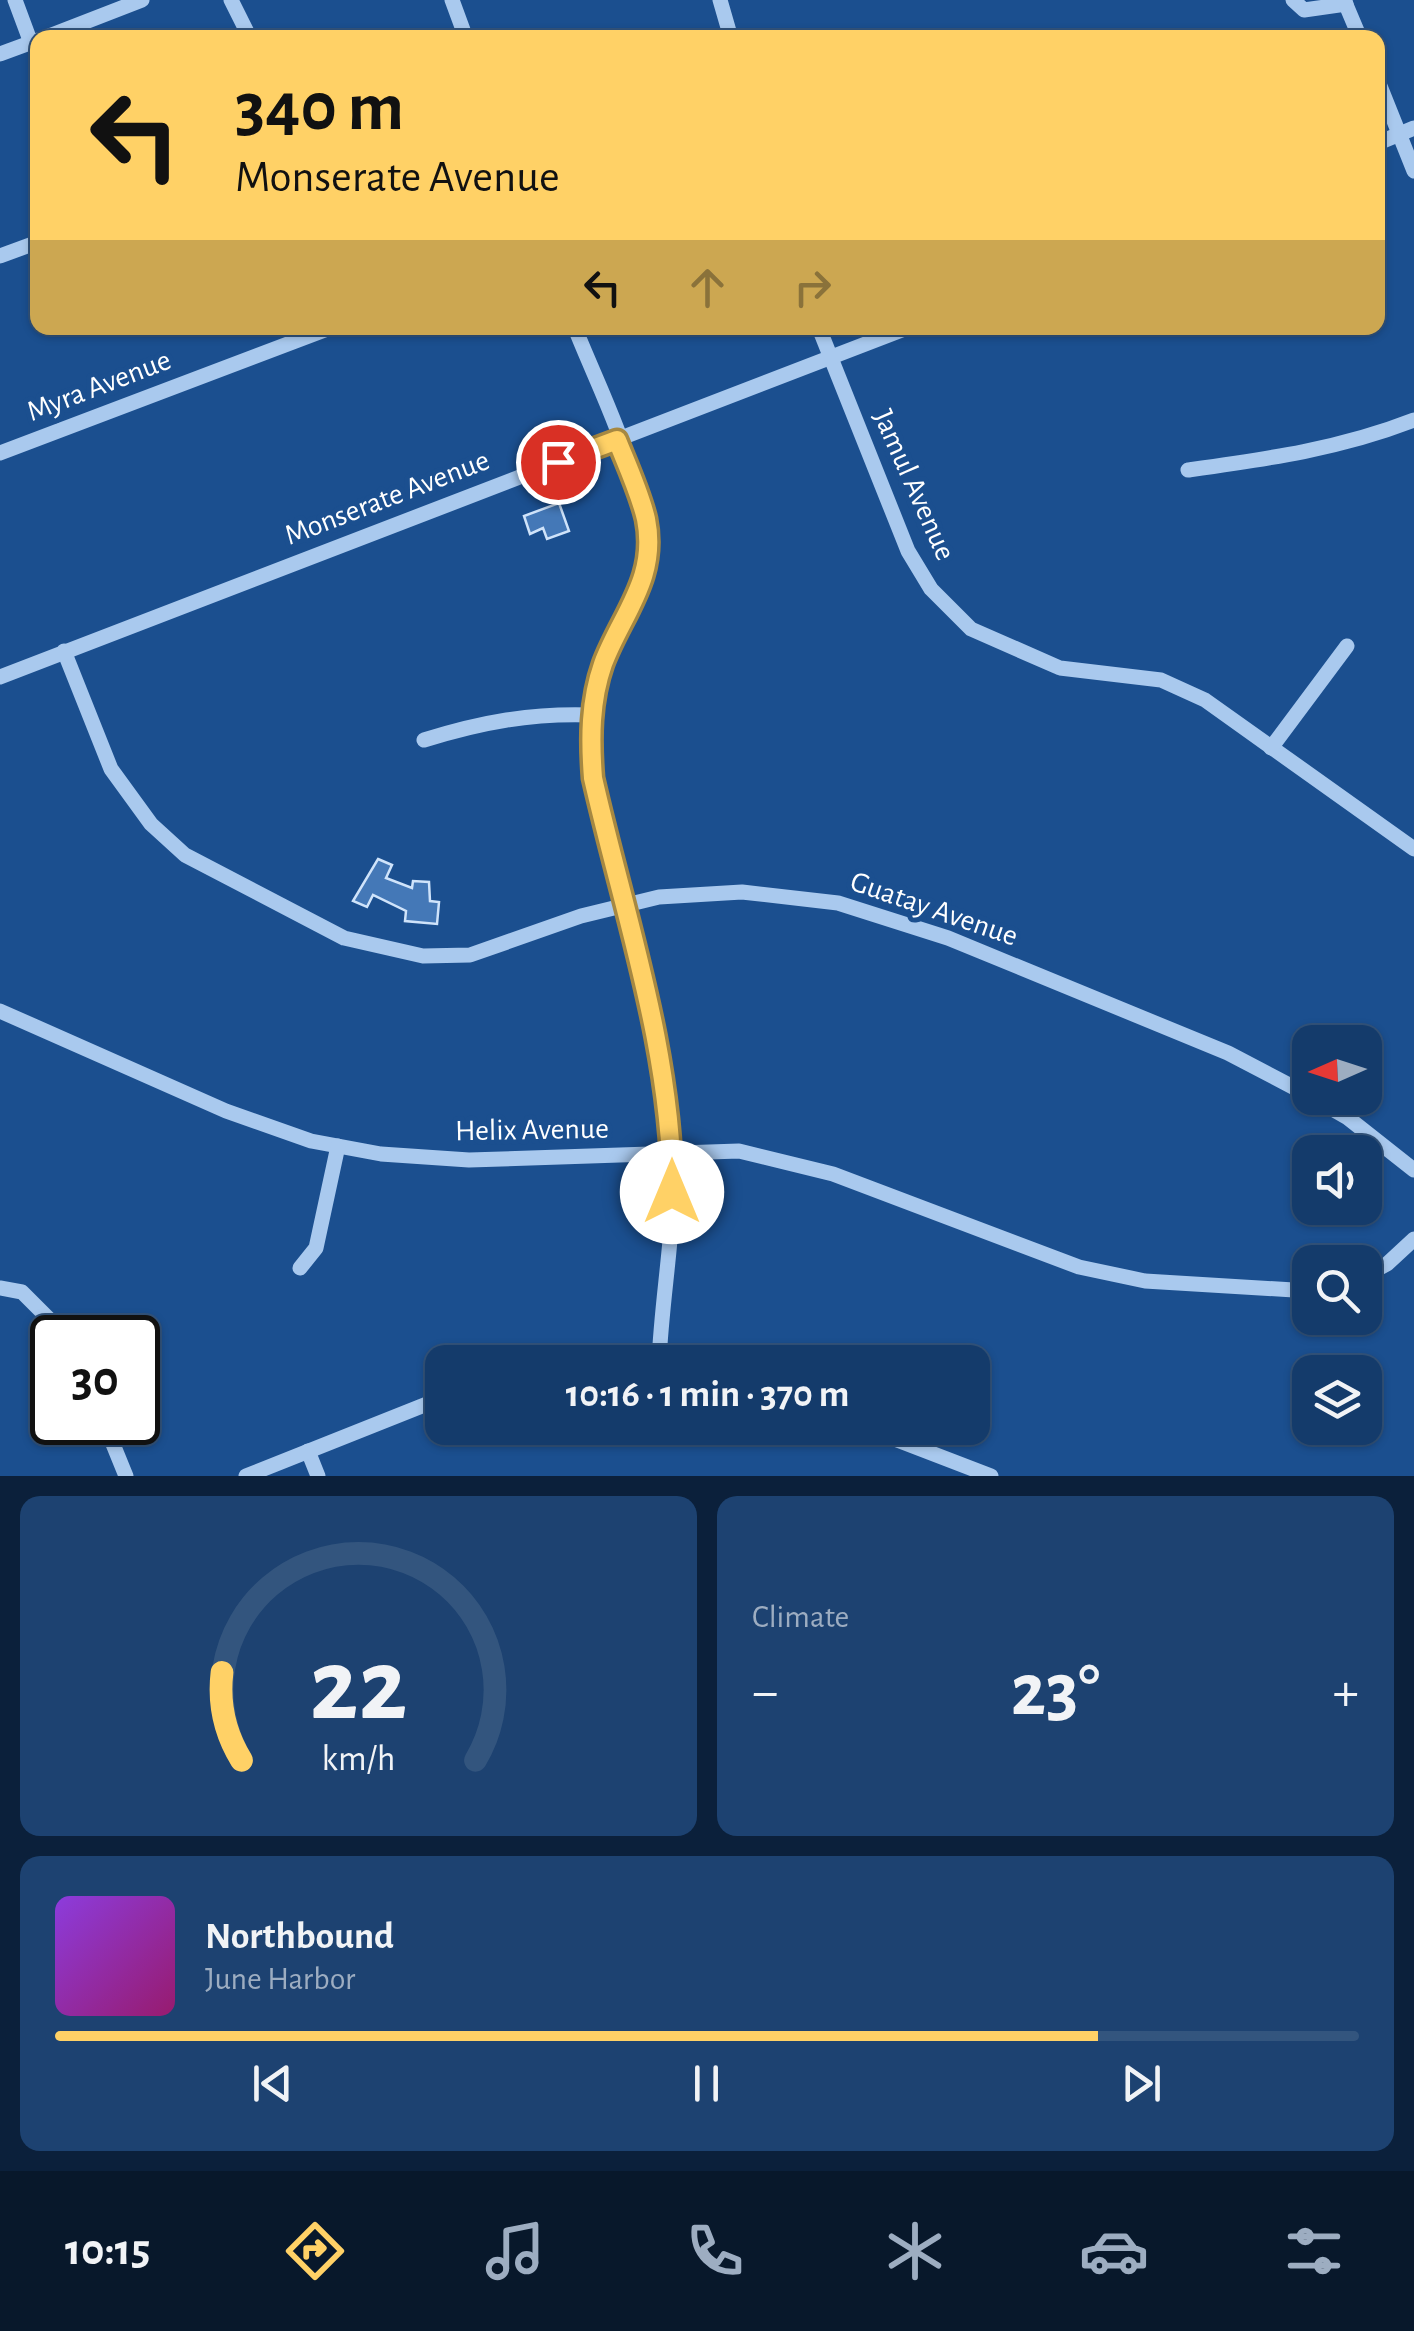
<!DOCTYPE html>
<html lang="en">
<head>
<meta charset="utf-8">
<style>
	body { margin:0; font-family:"Alegreya Sans",sans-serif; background:#1d4271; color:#f1f3f6; height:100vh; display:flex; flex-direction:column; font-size:38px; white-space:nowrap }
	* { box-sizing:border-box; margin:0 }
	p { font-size:32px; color:#9dadc1 }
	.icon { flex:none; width:55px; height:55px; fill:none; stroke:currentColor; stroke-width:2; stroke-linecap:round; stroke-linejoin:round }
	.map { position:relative; height:1476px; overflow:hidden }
	.sheet { display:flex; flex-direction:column; gap:20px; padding:20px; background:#0b203b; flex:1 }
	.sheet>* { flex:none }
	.hud { position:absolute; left:30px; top:30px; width:1355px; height:305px; border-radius:20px; box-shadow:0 2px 8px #0004,0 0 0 2px #33557e; background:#ffd166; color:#111; overflow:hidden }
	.needle { width:65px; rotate:267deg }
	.buttons { position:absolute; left:1292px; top:1025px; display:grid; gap:20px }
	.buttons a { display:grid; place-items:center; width:90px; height:90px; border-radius:20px; background:#143b6b; box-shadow:0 2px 8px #0004,0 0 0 2px #33557e; font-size:50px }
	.speed { position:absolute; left:30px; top:1315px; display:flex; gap:20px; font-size:50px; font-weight:700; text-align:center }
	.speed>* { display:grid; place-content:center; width:130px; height:130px; border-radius:50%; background:#143b6b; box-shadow:0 2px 8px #0004,0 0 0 2px #33557e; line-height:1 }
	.speed .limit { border:5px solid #111; border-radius:15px; background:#fff; color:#111 }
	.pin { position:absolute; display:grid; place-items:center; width:85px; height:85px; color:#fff; margin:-42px; border:5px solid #fff; border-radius:50%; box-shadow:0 2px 10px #0007 }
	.me { position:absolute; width:110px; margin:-55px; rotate:0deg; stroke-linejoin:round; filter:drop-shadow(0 0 8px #0008) }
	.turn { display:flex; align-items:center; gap:35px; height:210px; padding:0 40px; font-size:45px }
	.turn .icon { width:130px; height:130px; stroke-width:2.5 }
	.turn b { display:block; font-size:70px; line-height:85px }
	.lanes { display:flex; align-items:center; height:95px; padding:0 40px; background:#0003; justify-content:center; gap:50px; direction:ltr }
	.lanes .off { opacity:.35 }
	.big { font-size:75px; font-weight:700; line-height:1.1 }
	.sheet .widget { flex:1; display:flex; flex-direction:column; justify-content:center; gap:15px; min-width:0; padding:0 35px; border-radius:20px; background:#1d4271 }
	.sheet .dial { align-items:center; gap:0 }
	.dial svg { height:260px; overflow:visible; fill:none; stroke:#33557e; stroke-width:7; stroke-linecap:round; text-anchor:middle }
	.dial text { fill:#f1f3f6; stroke:none }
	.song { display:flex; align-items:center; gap:30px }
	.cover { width:120px; height:120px; border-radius:15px; background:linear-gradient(135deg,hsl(270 70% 55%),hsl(320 70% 35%)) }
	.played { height:10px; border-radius:5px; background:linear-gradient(90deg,#ffd166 80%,#33557e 80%) }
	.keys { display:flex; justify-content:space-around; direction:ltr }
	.heat { display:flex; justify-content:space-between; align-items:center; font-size:55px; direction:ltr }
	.sheet .tiles { flex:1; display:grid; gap:20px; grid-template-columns:1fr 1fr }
	.widget:last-child { grid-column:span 2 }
	.trip { position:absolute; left:425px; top:1345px; width:565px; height:100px; border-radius:20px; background:#143b6b; box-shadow:0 2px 8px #0004,0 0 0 2px #33557e; font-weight:700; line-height:100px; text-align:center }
	.tab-bar { display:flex; height:160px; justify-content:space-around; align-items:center; background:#08182b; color:#9dadc1 }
	.tab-bar .icon { width:70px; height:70px }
	.tab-bar .selected { color:#ffd166 }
	.tab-bar b { font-size:45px; color:#f1f3f6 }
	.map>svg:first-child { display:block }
	.building { fill:#4478b7; stroke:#cfe3fa; stroke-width:2.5 }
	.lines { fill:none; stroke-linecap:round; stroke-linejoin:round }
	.minor { stroke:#a9c9ee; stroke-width:15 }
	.route-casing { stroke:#a68842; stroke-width:25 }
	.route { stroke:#ffd166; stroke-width:18 }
	.labels { text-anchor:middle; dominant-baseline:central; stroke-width:10; stroke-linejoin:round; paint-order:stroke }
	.street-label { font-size:30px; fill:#fff; stroke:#1b4f8f }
</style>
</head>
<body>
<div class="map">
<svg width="1414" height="1476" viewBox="0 0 1414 1476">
	<rect width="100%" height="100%" fill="#1b4f8f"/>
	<g class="building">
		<path d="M559 503 569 531 547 539 543 528 530 534 524 516Z"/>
		<path d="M378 859 392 865 386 878 412 888 413 881 429 882 430 901 439 902 437 924 405 921 406 911 373 895 367 907 353 901Z"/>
	</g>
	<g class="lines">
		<g class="minor">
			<path d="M15 0 31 43"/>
			<path d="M231 0 250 38"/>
			<path d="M452 0 466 38"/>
			<path d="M720 0 731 38"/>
			<path d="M1293 0 1304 10 1346 4"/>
			<path d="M1344 0 1360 38"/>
			<path d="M44 38 142 0"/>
			<path d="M0 54 38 40"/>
			<path d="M1378 81 1414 171"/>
			<path d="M1378 143 1414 128"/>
			<path d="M0 256 38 242"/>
			<path d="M575 328C602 397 658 500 643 574 636 608 614 633 603 665 591 702 590 739 593 778 621 898 662 1019 672 1142 678 1217 662 1289 659 1362"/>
			<path d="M819 328 908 551 931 589 971 629 1060 668 1161 680 1205 700 1414 849"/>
			<path d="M0 453 330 328"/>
			<path d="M1188 470C1267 459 1340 449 1414 420"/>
			<path d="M64 651 111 769 151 824 185 855 344 938 423 956 470 955 581 916 659 897 742 892 838 903 948 938 1228 1053 1310 1096"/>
			<path d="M0 677 907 328"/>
			<path d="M424 740C482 722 531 713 591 715"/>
			<path d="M1271 748 1347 646"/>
			<path d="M0 1011 226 1111 311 1141 381 1154 469 1160 739 1151 833 1174 1079 1267 1145 1281 1310 1291"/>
			<path d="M1313 1098 1348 1118 1414 1170"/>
			<path d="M300 1268 316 1248 338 1146"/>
			<path d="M1365 1276 1387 1264 1414 1239"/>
			<path d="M0 1288 22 1292 68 1338"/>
			<path d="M607 1362H631"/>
			<path d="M104 1422 126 1476"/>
			<path d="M866 1428 991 1476"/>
			<path d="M308 1451 318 1476"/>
			<path d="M246 1476 442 1398"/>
		</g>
	</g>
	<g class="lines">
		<defs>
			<path id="route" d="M558 462 617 440C627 465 640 493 646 519 658 579 621 615 603 664 590 701 590 739 593 778 624 914 672 1050 672 1192"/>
		</defs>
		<use href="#route" class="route-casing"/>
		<use href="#route" class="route"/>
	</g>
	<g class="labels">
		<g class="street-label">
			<text transform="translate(99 386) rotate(-21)">Myra Avenue</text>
			<text transform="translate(914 485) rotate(66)">Jamul Avenue</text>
			<text transform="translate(387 498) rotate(-21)">Monserate Avenue</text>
			<text transform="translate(934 909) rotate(19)">Guatay Avenue</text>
			<text transform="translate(532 1130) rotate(-1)">Helix Avenue</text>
		</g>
	</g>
</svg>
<div class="buttons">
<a><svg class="needle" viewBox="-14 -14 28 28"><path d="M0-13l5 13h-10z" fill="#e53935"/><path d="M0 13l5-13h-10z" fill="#9dadc1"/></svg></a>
<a><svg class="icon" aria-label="sound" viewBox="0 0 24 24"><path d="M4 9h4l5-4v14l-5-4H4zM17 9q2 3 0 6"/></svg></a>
<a><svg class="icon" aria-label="search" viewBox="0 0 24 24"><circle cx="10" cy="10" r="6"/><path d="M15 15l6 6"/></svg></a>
<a><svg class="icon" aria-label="layers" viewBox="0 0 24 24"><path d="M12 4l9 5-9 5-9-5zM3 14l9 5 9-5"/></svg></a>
</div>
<div class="speed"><div class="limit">30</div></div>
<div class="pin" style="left:558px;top:462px;background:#d93025"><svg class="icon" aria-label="arrive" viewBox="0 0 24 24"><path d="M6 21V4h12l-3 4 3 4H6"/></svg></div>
<svg class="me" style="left:672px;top:1192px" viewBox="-20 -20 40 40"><circle r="19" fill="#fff"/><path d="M0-13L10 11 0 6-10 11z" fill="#ffd166"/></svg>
<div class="trip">10:16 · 1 min · 370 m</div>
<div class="hud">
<div class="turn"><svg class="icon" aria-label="left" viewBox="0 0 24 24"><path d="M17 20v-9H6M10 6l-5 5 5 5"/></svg><div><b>340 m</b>Monserate Avenue</div></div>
<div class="lanes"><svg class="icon" aria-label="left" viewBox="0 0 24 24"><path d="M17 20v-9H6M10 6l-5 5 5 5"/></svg><svg class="icon off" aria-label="ahead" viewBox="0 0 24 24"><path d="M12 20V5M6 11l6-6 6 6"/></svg><svg class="icon off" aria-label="right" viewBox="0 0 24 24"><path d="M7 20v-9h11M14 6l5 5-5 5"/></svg></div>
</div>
</div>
<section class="sheet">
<div class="tiles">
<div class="widget dial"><svg viewBox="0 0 100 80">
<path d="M14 69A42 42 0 1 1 86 69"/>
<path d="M14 69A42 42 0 0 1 8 42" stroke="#ffd166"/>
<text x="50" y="56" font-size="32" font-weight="700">22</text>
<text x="50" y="72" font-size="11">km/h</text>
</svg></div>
<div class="widget"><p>Climate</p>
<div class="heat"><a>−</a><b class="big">23°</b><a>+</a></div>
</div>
<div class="widget">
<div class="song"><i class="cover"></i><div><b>Northbound</b><p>June Harbor</p></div></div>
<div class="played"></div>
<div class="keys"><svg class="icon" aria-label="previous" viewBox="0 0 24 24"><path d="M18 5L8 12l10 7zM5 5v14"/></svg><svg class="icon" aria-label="pause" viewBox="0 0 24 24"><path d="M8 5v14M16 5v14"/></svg><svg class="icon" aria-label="next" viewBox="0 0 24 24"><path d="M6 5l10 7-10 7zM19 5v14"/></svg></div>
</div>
</div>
</section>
<nav class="tab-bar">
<b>10:15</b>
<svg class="icon selected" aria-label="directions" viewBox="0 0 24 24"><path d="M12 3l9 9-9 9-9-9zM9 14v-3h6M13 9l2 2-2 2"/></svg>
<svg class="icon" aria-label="music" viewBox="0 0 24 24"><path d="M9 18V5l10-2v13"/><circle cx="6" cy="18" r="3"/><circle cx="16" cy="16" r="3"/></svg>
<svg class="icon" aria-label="phone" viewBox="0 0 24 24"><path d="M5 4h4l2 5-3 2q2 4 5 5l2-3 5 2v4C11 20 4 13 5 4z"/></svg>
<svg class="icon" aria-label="climate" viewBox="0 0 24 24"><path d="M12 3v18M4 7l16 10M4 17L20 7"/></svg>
<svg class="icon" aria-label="car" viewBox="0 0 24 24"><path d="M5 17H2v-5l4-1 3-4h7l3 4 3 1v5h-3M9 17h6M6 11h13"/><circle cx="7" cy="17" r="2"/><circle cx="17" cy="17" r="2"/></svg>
<svg class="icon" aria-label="filters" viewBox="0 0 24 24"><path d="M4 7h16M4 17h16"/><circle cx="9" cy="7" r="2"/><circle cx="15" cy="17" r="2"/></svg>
</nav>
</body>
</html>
